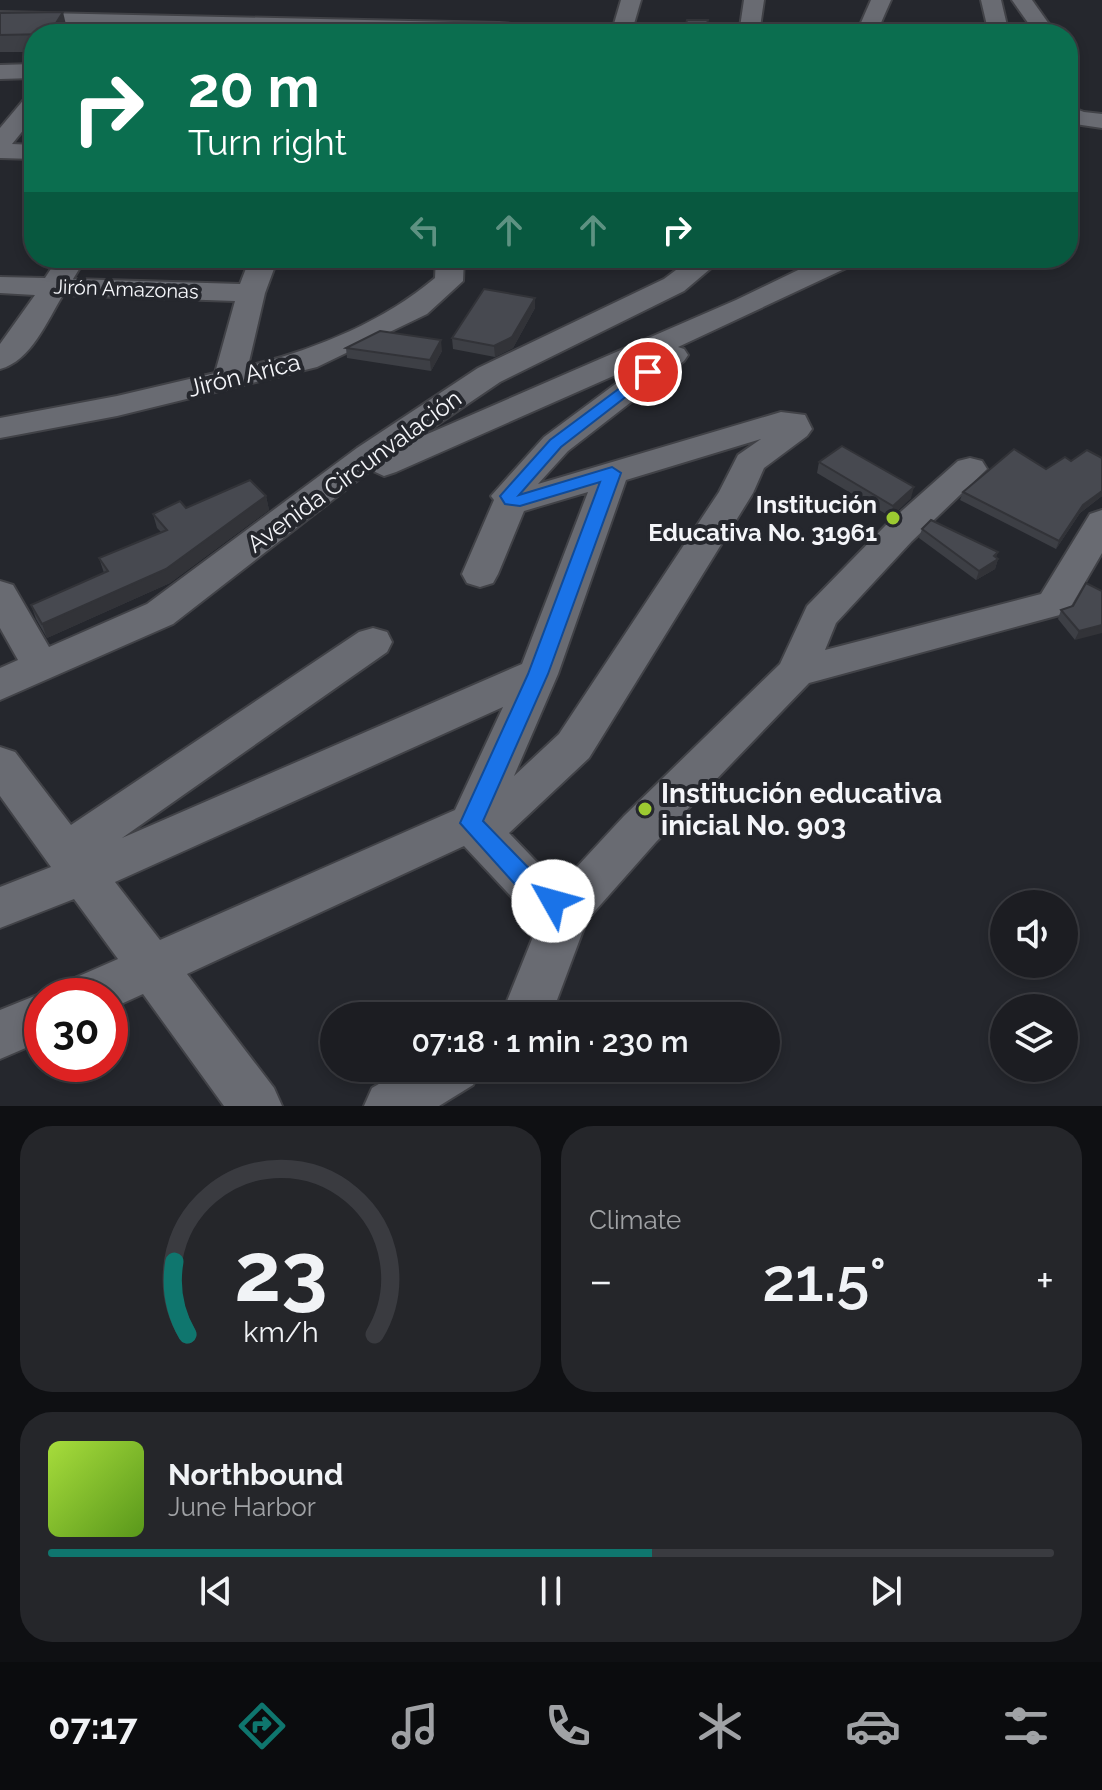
<!DOCTYPE html>
<html lang="en">
<head>
<meta charset="utf-8">
<style>
	body { margin:0; font-family:Raleway,sans-serif; background:#25262a; color:#f1f3f6; height:100vh; display:flex; flex-direction:column; font-size:30px; white-space:nowrap }
	* { box-sizing:border-box; margin:0 }
	p { font-size:26px; color:#a0a2a5 }
	.icon { flex:none; width:44px; height:44px; fill:none; stroke:currentColor; stroke-width:2; stroke-linecap:round; stroke-linejoin:round }
	.map { position:relative; height:1106px; overflow:hidden }
	.sheet { display:flex; flex-direction:column; gap:20px; padding:20px; background:#0f1013; flex:1 }
	.sheet>* { flex:none }
	.guide { position:absolute; left:24px; top:24px; width:1054px; height:244px; border-radius:32px; box-shadow:0 4px 12px #0003,0 0 0 2px #3a3b40; background:#0b6e4f; color:#fff; overflow:hidden }
	.buttons { position:absolute; left:990px; top:890px; display:grid; gap:16px }
	.buttons a { display:grid; place-items:center; width:88px; height:88px; border-radius:50%; background:#1c1d22; box-shadow:0 4px 12px #0003,0 0 0 2px #3a3b40; font-size:40px }
	.speed { position:absolute; left:24px; top:978px; display:flex; gap:16px; font-size:40px; font-weight:700; text-align:center }
	.speed>* { display:grid; place-content:center; width:104px; height:104px; border-radius:50%; background:#1c1d22; box-shadow:0 4px 12px #0003,0 0 0 2px #3a3b40; line-height:1 }
	.speed .limit { border:12px solid #d22; background:#fff; color:#111 }
	.pin { position:absolute; display:grid; place-items:center; width:68px; height:68px; color:#fff; margin:-34px; border:4px solid #fff; border-radius:50%; box-shadow:0 2px 8px #0007 }
	.me { position:absolute; width:88px; margin:-44px; rotate:308deg; stroke-linejoin:round; filter:drop-shadow(0 0 6px #0008) }
	.turn { display:flex; align-items:center; gap:28px; height:168px; padding:0 32px; font-size:36px }
	.turn .icon { width:104px; height:104px; stroke-width:2.5 }
	.turn b { display:block; font-size:56px; line-height:68px }
	.lanes { display:flex; align-items:center; height:76px; padding:0 32px; background:#0003; justify-content:center; gap:40px; direction:ltr }
	.lanes .off { opacity:.35 }
	.big { font-size:60px; font-weight:600; line-height:1.1 }
	.sheet .card { flex:1; display:flex; flex-direction:column; justify-content:center; gap:12px; min-width:0; padding:0 28px; border-radius:32px; background:#25262a }
	.sheet .dial { align-items:center; gap:0 }
	.dial svg { height:208px; overflow:visible; fill:none; stroke:#3a3b40; stroke-width:7; stroke-linecap:round; text-anchor:middle }
	.dial text { fill:#f1f3f6; stroke:none }
	.song { display:flex; align-items:center; gap:24px }
	.cover { width:96px; height:96px; border-radius:12px; background:linear-gradient(135deg,hsl(80 70% 55%),hsl(90 70% 35%)) }
	.played { height:8px; border-radius:4px; background:linear-gradient(90deg,#0f766e 60%,#3a3b40 60%) }
	.keys { display:flex; justify-content:space-around; direction:ltr }
	.heat { display:flex; justify-content:space-between; align-items:center; font-size:44px; direction:ltr }
	.sheet .tiles { flex:1; display:grid; gap:20px; grid-template-columns:1fr 1fr }
	.card:last-child { grid-column:span 2 }
	.trip { position:absolute; left:320px; top:1002px; width:460px; height:80px; border-radius:40px; background:#1c1d22; box-shadow:0 4px 12px #0003,0 0 0 2px #3a3b40; font-weight:600; line-height:80px; text-align:center }
	.tab-bar { display:flex; height:128px; justify-content:space-around; align-items:center; background:#0b0c0e; color:#a0a2a5 }
	.tab-bar .icon { width:56px; height:56px }
	.tab-bar .selected { color:#0f766e }
	.tab-bar b { font-size:36px; color:#f1f3f6 }
	.map>svg:first-child { display:block }
	.green { fill:#494f65 }
	.lines { fill:none; stroke-linecap:round; stroke-linejoin:round }
	.minor-casing { stroke:#414247; stroke-width:4 }
	.minor { fill:#696b72; fill-rule:evenodd }
	.wall { fill:#3d3f45 }
	.shaded-wall { fill:#323338 }
	.building { fill:#474950; stroke:#323338; stroke-width:2 }
	.route { fill:#1a73e8; stroke:#114b97; stroke-width:2 }
	.poi-dot { fill:#9cca31; stroke:#25272d; stroke-width:3 }
	.labels { text-anchor:middle; dominant-baseline:central; stroke-width:8; stroke-linejoin:round; paint-order:stroke }
	.far-street-label { font-size:20px; fill:#f4f5f9; stroke:#25272d }
	.street-label { font-size:24px; fill:#f4f5f9; stroke:#25272d }
	.poi-label { font-size:24px; font-weight:bold; fill:#f4f5f9; stroke:#25272d; text-anchor:end }
	.near-poi-label { font-size:28px; font-weight:bold; fill:#f4f5f9; stroke:#25272d; text-anchor:start }
</style>
</head>
<body>
<div class="map">
<svg width="1102" height="1106" viewBox="0 0 1102 1106">
	<rect width="100%" height="100%" fill="#25272d"/>
	<path class="green" d="M91 19 204 23 197 34H82Z"/>
	<g class="lines">
		<defs>
			<g id="minor">
				<path d="M621 0H641L631 34H611Z"/>
				<path d="M744 0H764L759 34H739Z"/>
				<path d="M871 0H891L876 34H856Z"/>
				<path d="M981 0H1001L1009 34H989Z"/>
				<path d="M1012 0H1032L1056 34H1036Z"/>
				<path d="M0 12 499 23 569 28 579 34H340L0 24Z"/>
				<path d="M34 64V78L0 79V65Z"/>
				<path d="M34 95V117L12 144 34 145V159L0 158V128L26 97Z"/>
				<path d="M1068 106 1084 112 1102 114V128L1068 123Z"/>
				<path d="M58 258H86L73 279 240 284 250 258H278L265 293 248 366C314 350 383 322 435 278L436 258H464L463 281 427 314 317 367 117 416 0 438V418L117 396 215 373 235 301 63 295C47 321 31 361 0 369V344L35 295 0 293V277L45 278Z"/>
				<path d="M692 258H723L684 291 500 382 416 439 736 300 823 258H859L855 264 678 347 684 349 688 355 684 361 568 451 538 484 781 412 805 415 812 429 807 436 764 468 753 493 589 758 509 833 553 879 562 883 624 816 780 664 807 606 886 525 958 461 970 458 982 461 987 469 912 541 836 623 825 650 1041 594 1090 514 1102 510V553L1067 613 809 683 656 842 587 920 551 1016H501L541 917 521 907 464 846 187 974 274 1088 282 1106H224L143 994 110 1009V996H63L70 980 118 959 74 899 0 928V887L51 867 0 796V747L15 752 71 825 359 632 373 628 387 632 392 642 387 652 122 838 522 664 588 492 524 511 498 574 493 583 480 587 467 583 462 574 494 500 491 496 544 437 645 362 396 472 384 476 371 470 173 624 0 700V668L18 660 0 628V581L13 585 49 647 147 604 357 448 478 368 664 279ZM761 439 738 455 719 492 559 734 514 776 558 674 626 480ZM503 707 455 810 160 940 115 882Z"/>
				<path d="M42 993 50 996H42V1041L0 1059V1010Z"/>
				<path d="M406 1068H481L473 1085 439 1106H364L372 1088Z"/>
			</g>
		</defs>
		<use href="#minor" class="minor-casing"/>
		<use href="#minor" class="minor"/>
	</g>
	<g class="wall">
		<path d="M0 13 67 29 34 34V52H0Z"/>
		<path d="M535 298V308L513 348 495 357 453 349 452 338Z"/>
		<path d="M346 348 442 351 431 371 347 358Z"/>
		<path d="M1102 458V496L1080 513 1056 549 960 500 963 492 1071 461Z"/>
		<path d="M819 462 911 498 891 517 817 473Z"/>
		<path d="M266 496 269 510 170 583 47 638 36 619 31 605 104 573 99 558 161 532 157 528 153 514Z"/>
		<path d="M922 529 996 558 998 559 995 569 976 580 919 538Z"/>
		<path d="M1102 591 1075 640 1058 619 1061 610 1073 606Z"/>
	</g>
	<g class="shaded-wall">
		<path d="M63 12 67 29 64 34H49Z"/>
		<path d="M535 298V308L513 348 495 357 494 346Z"/>
		<path d="M441 340 442 351 431 371 430 360Z"/>
		<path d="M914 487 911 498 891 517 893 506Z"/>
		<path d="M1102 491V496L1080 513 1056 549 1059 541 1083 505Z"/>
		<path d="M266 496 269 510 170 583 47 638 42 624Z"/>
		<path d="M998 552 995 561 998 559 995 569 976 580 979 571Z"/>
		<path d="M1102 625V633L1075 640 1079 631Z"/>
	</g>
	<g class="building">
		<path d="M63 12 49 34 0 35V13Z"/>
		<path d="M687 20H708L704 34H683Z"/>
		<path d="M484 289 535 298 512 337 494 346 452 338Z"/>
		<path d="M380 331 441 340 430 360 346 348Z"/>
		<path d="M842 446 914 487 893 506 819 462Z"/>
		<path d="M1014 449 1046 469 1065 457 1071 461 1087 450 1102 458V491L1083 505 1059 541 963 492Z"/>
		<path d="M250 480 266 496 166 569 42 624 31 605 108 571 99 558 167 530 153 514 180 501 186 508Z"/>
		<path d="M931 520 998 552 994 556 998 559 979 571 922 529Z"/>
		<path d="M1086 583 1102 591V625L1079 631 1061 610 1073 606Z"/>
	</g>
	<path class="route" d="M648 367 654 368V375L561 447 519 495 612 467 621 473 548 674 483 821 546 886 561 894 564 901 561 908 553 911 529 900 460 823 528 674 600 482 520 506 505 504 500 496 550 440Z"/>
	<g class="poi-dot">
		<circle cx="893" cy="518" r="8"/>
		<circle cx="645" cy="809" r="8"/>
	</g>
	<g class="labels">
		<g class="far-street-label">
			<text transform="translate(126 289) rotate(2)">Jirón Amazonas</text>
		</g>
		<g class="street-label">
			<text transform="translate(244 375) rotate(-14)">Jirón Arica</text>
			<text transform="translate(354 471) rotate(-36)">Avenida Circunvalación</text>
		</g>
		<g class="poi-label">
			<text x="877" y="504">Institución<tspan x="877" dy="28">Educativa No. 31961</tspan></text>
		</g>
		<g class="near-poi-label">
			<text x="661" y="793">Institución educativa<tspan x="661" dy="32">inicial No. 903</tspan></text>
		</g>
	</g>
</svg>
<div class="buttons">
<a><svg class="icon" aria-label="sound" viewBox="0 0 24 24"><path d="M4 9h4l5-4v14l-5-4H4zM17 9q2 3 0 6"/></svg></a>
<a><svg class="icon" aria-label="layers" viewBox="0 0 24 24"><path d="M12 4l9 5-9 5-9-5zM3 14l9 5 9-5"/></svg></a>
</div>
<div class="speed"><div class="limit">30</div></div>
<div class="pin" style="left:648px;top:372px;background:#d93025"><svg class="icon" aria-label="arrive" viewBox="0 0 24 24"><path d="M6 21V4h12l-3 4 3 4H6"/></svg></div>
<svg class="me" style="left:553px;top:901px" viewBox="-20 -20 40 40"><circle r="19" fill="#fff"/><path d="M0-13L10 11 0 6-10 11z" fill="#1a73e8"/></svg>
<div class="trip">07:18 · 1 min · 230 m</div>
<div class="guide">
<div class="turn"><svg class="icon" aria-label="right" viewBox="0 0 24 24"><path d="M7 20v-9h11M14 6l5 5-5 5"/></svg><div><b>20 m</b>Turn right</div></div>
<div class="lanes"><svg class="icon off" aria-label="left" viewBox="0 0 24 24"><path d="M17 20v-9H6M10 6l-5 5 5 5"/></svg><svg class="icon off" aria-label="ahead" viewBox="0 0 24 24"><path d="M12 20V5M6 11l6-6 6 6"/></svg><svg class="icon off" aria-label="ahead" viewBox="0 0 24 24"><path d="M12 20V5M6 11l6-6 6 6"/></svg><svg class="icon" aria-label="right" viewBox="0 0 24 24"><path d="M7 20v-9h11M14 6l5 5-5 5"/></svg></div>
</div>
</div>
<section class="sheet">
<div class="tiles">
<div class="card dial"><svg viewBox="0 0 100 80">
<path d="M14 69A42 42 0 1 1 86 69"/>
<path d="M14 69A42 42 0 0 1 9 41" stroke="#0f766e"/>
<text x="50" y="56" font-size="32" font-weight="700">23</text>
<text x="50" y="72" font-size="11">km/h</text>
</svg></div>
<div class="card"><p>Climate</p>
<div class="heat"><a>−</a><b class="big">21.5°</b><a>+</a></div>
</div>
<div class="card">
<div class="song"><i class="cover"></i><div><b>Northbound</b><p>June Harbor</p></div></div>
<div class="played"></div>
<div class="keys"><svg class="icon" aria-label="previous" viewBox="0 0 24 24"><path d="M18 5L8 12l10 7zM5 5v14"/></svg><svg class="icon" aria-label="pause" viewBox="0 0 24 24"><path d="M8 5v14M16 5v14"/></svg><svg class="icon" aria-label="next" viewBox="0 0 24 24"><path d="M6 5l10 7-10 7zM19 5v14"/></svg></div>
</div>
</div>
</section>
<nav class="tab-bar">
<b>07:17</b>
<svg class="icon selected" aria-label="directions" viewBox="0 0 24 24"><path d="M12 3l9 9-9 9-9-9zM9 14v-3h6M13 9l2 2-2 2"/></svg>
<svg class="icon" aria-label="music" viewBox="0 0 24 24"><path d="M9 18V5l10-2v13"/><circle cx="6" cy="18" r="3"/><circle cx="16" cy="16" r="3"/></svg>
<svg class="icon" aria-label="phone" viewBox="0 0 24 24"><path d="M5 4h4l2 5-3 2q2 4 5 5l2-3 5 2v4C11 20 4 13 5 4z"/></svg>
<svg class="icon" aria-label="climate" viewBox="0 0 24 24"><path d="M12 3v18M4 7l16 10M4 17L20 7"/></svg>
<svg class="icon" aria-label="car" viewBox="0 0 24 24"><path d="M5 17H2v-5l4-1 3-4h7l3 4 3 1v5h-3M9 17h6M6 11h13"/><circle cx="7" cy="17" r="2"/><circle cx="17" cy="17" r="2"/></svg>
<svg class="icon" aria-label="filters" viewBox="0 0 24 24"><path d="M4 7h16M4 17h16"/><circle cx="9" cy="7" r="2"/><circle cx="15" cy="17" r="2"/></svg>
</nav>
</body>
</html>
